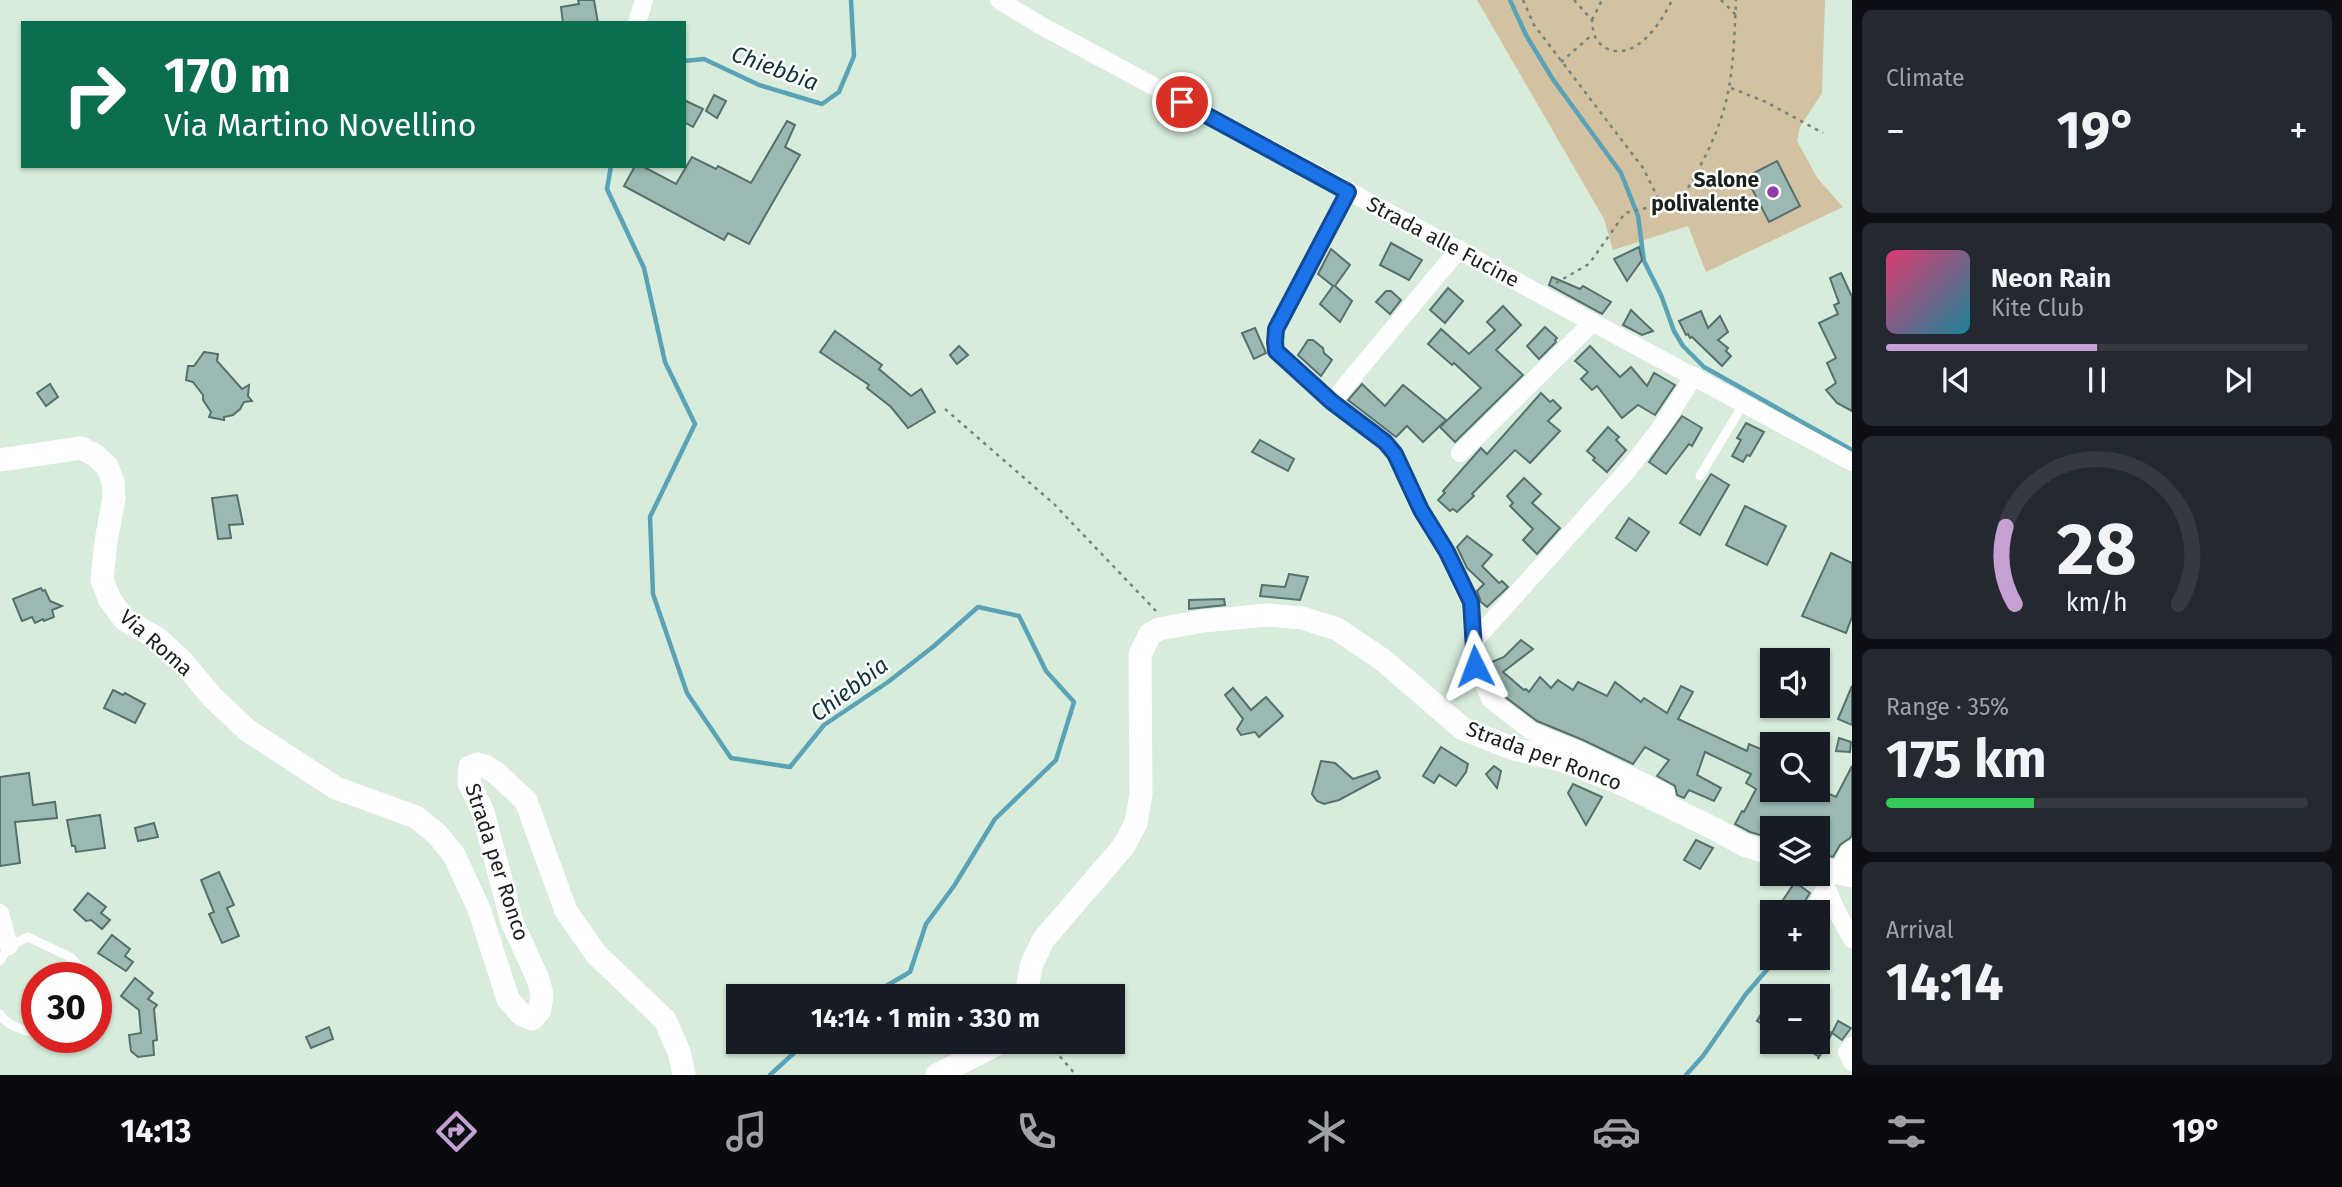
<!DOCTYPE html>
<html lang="en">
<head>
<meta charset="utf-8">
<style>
	body { margin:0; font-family:"Fira Sans",sans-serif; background:#242831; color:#f1f3f6; height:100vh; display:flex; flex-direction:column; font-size:26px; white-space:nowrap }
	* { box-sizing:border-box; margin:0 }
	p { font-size:23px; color:#9ea1a6 }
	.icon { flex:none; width:38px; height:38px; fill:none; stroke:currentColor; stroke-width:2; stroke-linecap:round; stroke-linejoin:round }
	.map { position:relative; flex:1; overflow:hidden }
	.side { display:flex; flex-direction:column; gap:10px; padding:10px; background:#0d0f14; width:490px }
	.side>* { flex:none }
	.guide { position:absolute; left:21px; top:21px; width:665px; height:147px; border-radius:0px; box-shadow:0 2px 5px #0004; background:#0b6e4f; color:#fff; overflow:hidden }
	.fabs { position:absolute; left:1760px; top:648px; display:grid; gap:14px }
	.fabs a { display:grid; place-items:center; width:70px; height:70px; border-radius:0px; background:#171b24; box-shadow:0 2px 5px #0004; font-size:35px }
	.speed { position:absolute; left:21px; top:962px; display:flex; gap:14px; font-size:35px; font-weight:700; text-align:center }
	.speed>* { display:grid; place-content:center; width:91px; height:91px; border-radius:50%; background:#171b24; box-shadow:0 2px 5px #0004; line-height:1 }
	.speed .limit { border:10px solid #d22; background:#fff; color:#111 }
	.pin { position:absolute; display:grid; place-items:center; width:60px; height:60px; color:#fff; margin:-30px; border:4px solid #fff; border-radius:50%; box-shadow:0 2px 7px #0007 }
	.me { position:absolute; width:77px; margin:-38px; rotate:357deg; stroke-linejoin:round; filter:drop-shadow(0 0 5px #0008) }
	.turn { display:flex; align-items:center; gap:24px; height:147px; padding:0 28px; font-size:32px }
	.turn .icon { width:91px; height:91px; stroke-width:2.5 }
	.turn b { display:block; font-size:49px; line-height:60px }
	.big { font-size:52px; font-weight:700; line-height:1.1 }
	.side .tile { flex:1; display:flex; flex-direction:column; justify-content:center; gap:10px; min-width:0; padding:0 24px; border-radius:10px; background:#242831 }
	.side .dial { align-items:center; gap:0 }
	.dial svg { height:182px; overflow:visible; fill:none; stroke:#363941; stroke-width:7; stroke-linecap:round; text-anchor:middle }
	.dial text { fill:#f1f3f6; stroke:none }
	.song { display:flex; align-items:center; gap:21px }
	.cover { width:84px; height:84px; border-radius:10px; background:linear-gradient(135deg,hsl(340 70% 55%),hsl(190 70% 35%)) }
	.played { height:7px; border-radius:4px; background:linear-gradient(90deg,#c5a0d3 50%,#363941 50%) }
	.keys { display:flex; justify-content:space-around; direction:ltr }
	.heat { display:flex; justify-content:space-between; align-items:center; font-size:38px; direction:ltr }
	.charge { height:10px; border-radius:5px; background:linear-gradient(90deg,#34c759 35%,#363941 0) }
	.trip { position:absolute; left:726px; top:984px; width:399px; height:70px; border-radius:0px; background:#171b24; box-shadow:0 2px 5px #0004; font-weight:700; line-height:70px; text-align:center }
	.dock { display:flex; height:112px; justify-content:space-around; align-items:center; background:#090b0e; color:#9ea1a6 }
	.dock .icon { width:49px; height:49px }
	.dock .active { color:#c5a0d3 }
	.dock b { font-size:32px; color:#f1f3f6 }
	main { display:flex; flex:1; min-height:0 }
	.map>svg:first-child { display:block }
	.green { fill:#d3c2a2 }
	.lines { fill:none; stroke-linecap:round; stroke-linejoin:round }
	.stream { stroke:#5aa3b7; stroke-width:4.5 }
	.building { fill:#9bb8b3; stroke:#56716d; stroke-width:2 }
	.path { stroke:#77857a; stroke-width:2.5; stroke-dasharray:3.5 5; stroke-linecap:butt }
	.service { stroke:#fff; stroke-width:9 }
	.minor { stroke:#fff; stroke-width:18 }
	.tertiary { stroke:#fff; stroke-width:23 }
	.route-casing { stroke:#114b97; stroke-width:18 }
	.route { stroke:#1a73e8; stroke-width:12 }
	.poi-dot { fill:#8f3ba9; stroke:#fff; stroke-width:2.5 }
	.labels { text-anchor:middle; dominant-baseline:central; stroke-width:5; stroke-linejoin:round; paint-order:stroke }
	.poi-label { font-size:21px; font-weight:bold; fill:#19211b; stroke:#fff; text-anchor:end }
	.street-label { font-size:21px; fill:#19211b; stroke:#fff }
	.water-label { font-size:23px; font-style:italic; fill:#10343d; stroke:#fff }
</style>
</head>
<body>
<main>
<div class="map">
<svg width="1852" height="1075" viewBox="0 0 1852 1075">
	<rect width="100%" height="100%" fill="#d7ecdb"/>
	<path class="green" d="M1477 0H1825L1822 93 1800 127 1797 141 1818 179 1843 207 1706 272 1688 226 1613 250 1604 219Z"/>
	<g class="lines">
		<g class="stream">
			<path d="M1510 0 1526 35 1552 78 1621 173 1638 216 1644 261 1661 295 1674 331 1683 346 1704 367 1852 450"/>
			<path d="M684 61 704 59 759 85 822 104 839 92 854 56 851 0"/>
			<path d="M611 166 607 189 644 268 665 362 695 424 650 517 653 594 687 693 731 758 790 767 824 725 888 682 934 646 978 607 1019 616 1046 671 1074 702 1056 760 995 819 954 886 926 924 910 972 869 996"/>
			<path d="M770 1075 807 1041"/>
			<path d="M1686 1075 1703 1056 1746 994 1778 957"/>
		</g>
	</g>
	<g class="building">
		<path d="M578 0H594L598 23H563L561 7 579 4Z"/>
		<path d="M714 95 726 101 717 118 706 111Z"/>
		<path d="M684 100 703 109 693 127 684 122Z"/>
		<path d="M787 121 795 125 785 147 800 155 749 244 728 233 724 240 624 186 635 166H642L676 184 692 157 716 169 718 166 751 183Z"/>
		<path d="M1777 161 1800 206 1769 222 1746 177Z"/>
		<path d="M1391 243 1422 260 1409 280 1380 265Z"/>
		<path d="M1639 247 1642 260 1627 281 1614 259Z"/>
		<path d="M1331 249 1350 265 1335 286 1352 301 1340 322 1320 304 1333 286 1318 274Z"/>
		<path d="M1841 273 1852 297V411L1837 403 1826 390 1836 383 1827 363 1836 358 1819 323 1838 314 1834 305 1839 303 1830 278Z"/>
		<path d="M1552 277 1580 289 1583 286 1611 302 1602 314 1549 285Z"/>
		<path d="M1448 288 1463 301 1445 323 1430 310Z"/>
		<path d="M1386 291H1391L1401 300 1390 314 1376 302Z"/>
		<path d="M1503 306 1521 325 1496 350 1523 375 1455 442 1440 427 1481 388 1454 363 1452 365 1428 344 1441 329 1469 354 1495 330 1487 322Z"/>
		<path d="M1631 310 1653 331 1642 335 1623 325Z"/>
		<path d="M1701 311 1708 328 1720 316 1728 332 1718 340 1728 348 1726 351 1731 356 1722 366 1692 337 1690 338 1688 334 1686 335 1679 321Z"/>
		<path d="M1545 327 1557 338 1555 340 1556 342 1539 359 1527 346Z"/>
		<path d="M1255 328 1266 353 1254 359 1242 333Z"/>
		<path d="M835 331 882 365 879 369 911 396 921 389 935 412 908 428 891 407 867 388 869 385 820 352Z"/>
		<path d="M1308 340H1313L1323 348 1324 353 1332 360 1321 376 1298 355Z"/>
		<path d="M959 346 968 355 957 364 950 355Z"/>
		<path d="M1590 346 1620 377 1631 367 1647 386 1654 373 1675 385 1655 415 1638 405 1622 418 1597 386 1592 390 1581 379 1588 372 1575 361Z"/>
		<path d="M204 352 218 354 217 361 242 389 249 385 248 396 252 401 244 402 240 409 233 415 224 417V420L209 417 211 412 203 400V395L193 382 186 380 188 366H194Z"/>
		<path d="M50 384 58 397 46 406 37 393Z"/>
		<path d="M1362 384 1385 406 1403 385 1446 420 1423 442 1407 426 1396 437 1348 400Z"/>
		<path d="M1541 393 1550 402 1553 400 1561 408 1548 421 1560 431 1530 463 1515 450 1472 494 1474 496 1457 512 1453 509 1450 511 1438 500 1445 493 1443 491 1481 448 1487 454Z"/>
		<path d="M1682 416 1702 428 1692 446 1689 444 1666 474 1649 462Z"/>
		<path d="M1746 423 1764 432 1750 456 1747 455 1743 462 1732 456 1741 440 1737 438Z"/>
		<path d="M1608 427 1619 437 1616 440 1626 450 1607 472 1593 460 1595 458 1587 451Z"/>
		<path d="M1260 440 1294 459 1288 471 1252 452Z"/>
		<path d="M1711 474 1729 485 1700 535 1680 523Z"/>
		<path d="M1524 478 1541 494 1532 503 1560 528 1537 554 1523 540 1533 529 1510 506 1513 503 1507 496Z"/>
		<path d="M237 495 243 524 229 525 231 538 218 539 212 498Z"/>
		<path d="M1745 506 1786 526 1767 565 1726 545Z"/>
		<path d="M1629 518 1649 532 1636 551 1616 538Z"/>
		<path d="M1467 536 1492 555 1482 566 1499 583 1502 581 1508 587 1487 607 1481 602 1477 591 1484 584 1467 568 1457 547Z"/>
		<path d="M1831 553 1852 563V617L1846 633 1802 616Z"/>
		<path d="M1289 574 1308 577 1300 600 1260 596 1262 585 1285 587Z"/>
		<path d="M41 588 43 591 45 590 50 601 62 606 52 610 54 617 44 621 43 619 35 623 32 617 22 621 13 599Z"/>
		<path d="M1224 599 1225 605 1189 609V600Z"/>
		<path d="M1521 640 1533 649 1503 672 1524 690 1526 689 1529 692 1540 677 1551 688 1558 680 1573 690 1578 682 1607 696 1615 682 1641 702 1644 698 1667 713 1681 686 1693 692 1678 719 1747 751 1749 744 1773 754V789H1818L1836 797 1852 766V835L1850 838 1840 845 1833 857 1818 854V828H1773V839L1750 832 1735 824 1742 811 1744 812 1756 789 1746 783 1751 774 1705 752 1697 775 1721 788 1714 801 1689 790 1684 798 1677 795 1675 786 1657 776 1669 760 1645 747 1633 764 1583 740 1537 721 1500 693 1487 664 1504 657Z"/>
		<path d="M1852 686V725L1838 719Z"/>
		<path d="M1233 688 1251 710 1266 697 1283 716 1259 737 1255 732 1241 735 1237 729 1243 719 1225 695Z"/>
		<path d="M113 690 123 695 125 693 145 704 135 723 104 708Z"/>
		<path d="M1839 738 1851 742 1850 752 1836 751Z"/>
		<path d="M1441 747 1468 764 1466 772 1456 786 1439 775 1434 783 1423 776Z"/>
		<path d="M1321 761 1335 763 1353 779 1377 771 1380 778 1339 800 1324 804 1317 801 1312 794Z"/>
		<path d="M1494 766 1501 771 1497 788 1486 774Z"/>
		<path d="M29 773 33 805 55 802 57 818 15 822 20 863 0 866V777Z"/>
		<path d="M1573 784 1602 797 1586 825 1568 793Z"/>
		<path d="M100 815 105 848 76 852 75 846H72L67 820Z"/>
		<path d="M154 823 158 837 138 841 135 828Z"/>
		<path d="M1696 840 1713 848 1700 869 1684 860Z"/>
		<path d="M219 872 234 905 227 908 239 936 222 943 209 914 214 912 201 880Z"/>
		<path d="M1795 882 1810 893 1798 912H1775Z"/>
		<path d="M88 893 106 907 101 913 110 920 102 929 91 920 86 921 74 910Z"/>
		<path d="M112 935 130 949 125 956 133 962 126 971 98 953Z"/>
		<path d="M135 978 153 993 148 999 157 1005 154 1009 157 1040 153 1041 154 1055 138 1057 131 1051 129 1035 141 1033 139 1010 121 996Z"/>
		<path d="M1773 994V1031L1757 1021Z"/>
		<path d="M1838 1021 1851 1028 1842 1040 1832 1033 1818 1059V1056L1792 1041H1818V1025L1832 1033Z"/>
		<path d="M329 1027 333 1039 311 1048 306 1037Z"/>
	</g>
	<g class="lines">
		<g class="path">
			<path d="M1523 0 1534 25 1643 168 1661 204"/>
			<path d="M1574 0 1592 20C1593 33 1594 41 1606 48 1635 63 1662 22 1672 0"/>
			<path d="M1721 0 1736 15"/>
			<path d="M1592 20 1602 0"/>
			<path d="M1561 62 1593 34"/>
			<path d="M1731 88 1766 102 1823 133"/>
			<path d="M1556 283 1589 264 1625 213C1642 208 1661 207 1677 198 1688 192 1693 179 1699 168 1733 106 1733 68 1736 0"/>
			<path d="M945 409 1054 504 1156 611"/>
			<path d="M1054 1041 1056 1052 1076 1075"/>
		</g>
		<g class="service">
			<path d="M1700 476 1744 403"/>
			<path d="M0 961 9 946 28 937 70 957 91 978"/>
			<path d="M96 996 102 1023 96 1024"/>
			<path d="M0 1014C6 1025 25 1032 37 1032"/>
		</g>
		<g class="minor">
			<path d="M999 0 1040 25C1310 172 1582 315 1852 462"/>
			<path d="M637 23 644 0"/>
			<path d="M1348 192 1276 329 1274 342 1277 351 1332 402 1385 442 1395 454 1421 511 1447 552 1470 602 1475 666 1491 700 1531 731 1578 750 1666 793"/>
			<path d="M1332 402 1459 249"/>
			<path d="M1460 453 1593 322"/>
			<path d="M1474 641 1626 472 1660 429 1694 376"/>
			<path d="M1818 869 1837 912 1852 939"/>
			<path d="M1814 912 1826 887"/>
			<path d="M0 913 9 946"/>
			<path d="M1852 1046 1847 1052 1852 1062"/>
		</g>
		<g class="tertiary">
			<path d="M0 460 81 448 95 455 107 466 113 482 114 498 106 541 102 580 110 600 125 620 157 638 183 662 212 697 247 730 336 788 416 817 437 834 454 855 479 909 508 999 521 1014 532 1019 540 1010 542 995 538 979 512 922 483 812 469 783 470 767 478 764 485 766 496 773 526 801 566 911 596 954 665 1020 679 1052 684 1075"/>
			<path d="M1818 868 1852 876"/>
			<path d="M1840 873 1852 852"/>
			<path d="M1026 996 1031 966 1043 940 1123 847 1136 823 1141 794 1140 655 1150 634 1159 629 1203 621 1268 615 1302 618 1337 629 1383 660 1463 729 1514 749 1561 760 1620 783 1715 829 1744 845 1773 854"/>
			<path d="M937 1075 1003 1041"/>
		</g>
	</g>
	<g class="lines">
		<defs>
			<path id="route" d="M1182 102 1348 192 1276 329 1275 342 1276 351 1332 402 1385 442 1395 454 1421 510 1447 552 1471 602 1475 666"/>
		</defs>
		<use href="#route" class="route-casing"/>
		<use href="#route" class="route"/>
	</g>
	<circle class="poi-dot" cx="1773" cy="192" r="7"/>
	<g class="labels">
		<g class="poi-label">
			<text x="1759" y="180">Salone<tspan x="1759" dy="24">polivalente</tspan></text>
		</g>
		<g class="street-label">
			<text transform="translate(1443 242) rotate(28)">Strada alle Fucine</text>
			<text transform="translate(156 643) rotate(41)">Via Roma</text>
			<text transform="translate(1544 756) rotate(20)">Strada per Ronco</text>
			<text transform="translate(497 862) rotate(72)">Strada per Ronco</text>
		</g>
		<g class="water-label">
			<text transform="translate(775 68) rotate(20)">Chiebbia</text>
			<text transform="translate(849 689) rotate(-37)">Chiebbia</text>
		</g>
	</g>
</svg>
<div class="fabs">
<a><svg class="icon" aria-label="sound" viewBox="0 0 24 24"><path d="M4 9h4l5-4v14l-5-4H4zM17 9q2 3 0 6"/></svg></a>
<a><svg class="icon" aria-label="search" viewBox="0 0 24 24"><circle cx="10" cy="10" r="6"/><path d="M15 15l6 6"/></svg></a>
<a><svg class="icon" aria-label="layers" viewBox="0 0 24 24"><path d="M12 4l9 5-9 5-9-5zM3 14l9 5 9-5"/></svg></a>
<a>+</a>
<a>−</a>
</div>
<div class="speed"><div class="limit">30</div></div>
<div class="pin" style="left:1182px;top:102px;background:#d93025"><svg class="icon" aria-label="arrive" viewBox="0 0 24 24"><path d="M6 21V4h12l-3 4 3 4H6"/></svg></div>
<svg class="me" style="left:1475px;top:666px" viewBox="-20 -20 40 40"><path d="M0-17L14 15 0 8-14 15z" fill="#1a73e8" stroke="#fff" stroke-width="4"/></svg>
<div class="trip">14:14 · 1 min · 330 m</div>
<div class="guide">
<div class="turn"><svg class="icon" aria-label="right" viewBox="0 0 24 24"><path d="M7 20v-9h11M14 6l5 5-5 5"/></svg><div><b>170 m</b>Via Martino Novellino</div></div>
</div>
</div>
<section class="side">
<div class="tile"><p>Climate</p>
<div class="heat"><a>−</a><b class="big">19°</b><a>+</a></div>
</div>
<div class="tile">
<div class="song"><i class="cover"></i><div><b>Neon Rain</b><p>Kite Club</p></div></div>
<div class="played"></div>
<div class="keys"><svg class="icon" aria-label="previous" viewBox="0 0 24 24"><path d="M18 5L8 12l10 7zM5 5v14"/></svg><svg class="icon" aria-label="pause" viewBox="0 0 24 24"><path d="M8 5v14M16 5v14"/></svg><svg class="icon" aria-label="next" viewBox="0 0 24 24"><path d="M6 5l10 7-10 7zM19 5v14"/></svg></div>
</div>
<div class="tile dial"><svg viewBox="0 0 100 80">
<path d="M14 69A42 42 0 1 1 86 69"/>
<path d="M14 69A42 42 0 0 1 10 35" stroke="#c5a0d3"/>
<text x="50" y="56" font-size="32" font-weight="700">28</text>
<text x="50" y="72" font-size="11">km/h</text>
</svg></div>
<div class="tile"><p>Range · 35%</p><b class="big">175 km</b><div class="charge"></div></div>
<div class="tile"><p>Arrival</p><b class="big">14:14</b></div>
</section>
</main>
<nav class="dock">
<b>14:13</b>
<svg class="icon active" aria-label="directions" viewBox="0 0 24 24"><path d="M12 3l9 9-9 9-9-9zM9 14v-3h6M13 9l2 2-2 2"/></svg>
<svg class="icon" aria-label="music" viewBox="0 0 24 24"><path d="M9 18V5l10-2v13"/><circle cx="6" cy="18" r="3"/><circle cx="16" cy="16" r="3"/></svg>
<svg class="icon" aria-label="phone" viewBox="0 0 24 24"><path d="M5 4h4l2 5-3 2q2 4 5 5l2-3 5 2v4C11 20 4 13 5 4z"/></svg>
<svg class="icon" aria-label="climate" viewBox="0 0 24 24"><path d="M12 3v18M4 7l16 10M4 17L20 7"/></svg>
<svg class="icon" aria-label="car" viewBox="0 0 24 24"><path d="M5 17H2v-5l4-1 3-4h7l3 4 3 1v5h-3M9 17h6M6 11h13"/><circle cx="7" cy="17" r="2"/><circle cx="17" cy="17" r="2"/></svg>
<svg class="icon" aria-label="filters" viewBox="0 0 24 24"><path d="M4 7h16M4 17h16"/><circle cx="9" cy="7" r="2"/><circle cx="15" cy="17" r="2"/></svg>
<b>19°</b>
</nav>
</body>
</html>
